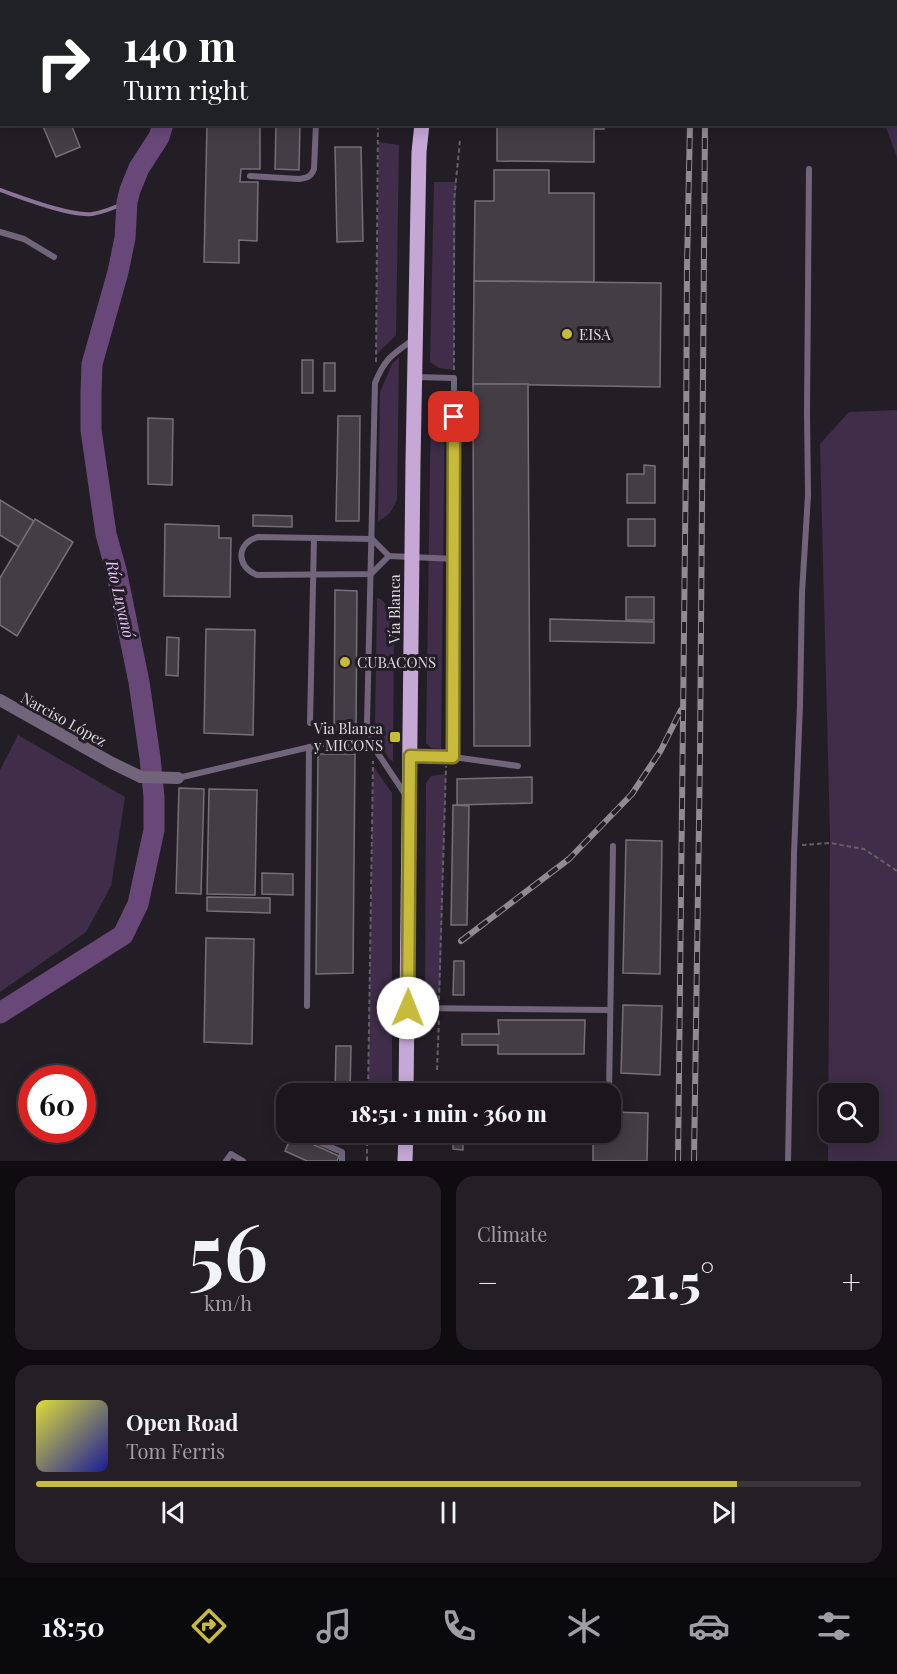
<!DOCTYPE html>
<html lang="en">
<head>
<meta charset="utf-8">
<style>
	body { margin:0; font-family:"Playfair Display",serif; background:#231f25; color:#f1f3f6; height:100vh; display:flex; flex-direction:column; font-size:22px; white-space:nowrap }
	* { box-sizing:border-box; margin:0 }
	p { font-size:20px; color:#9f9fa3 }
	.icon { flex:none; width:33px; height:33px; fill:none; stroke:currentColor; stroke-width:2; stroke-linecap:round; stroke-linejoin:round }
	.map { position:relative; height:1161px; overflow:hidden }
	.side { display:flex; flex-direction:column; gap:15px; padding:15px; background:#0e0c0f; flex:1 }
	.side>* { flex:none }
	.hud { position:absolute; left:0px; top:0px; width:897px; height:126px; box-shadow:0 3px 15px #0003,0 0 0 2px #38353b; background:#202124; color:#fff; overflow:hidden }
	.buttons { position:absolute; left:819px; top:1083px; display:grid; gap:12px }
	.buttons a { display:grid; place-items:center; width:60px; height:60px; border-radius:12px; background:#1a161c; box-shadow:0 3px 15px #0003,0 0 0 2px #38353b; font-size:30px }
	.speed { position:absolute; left:18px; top:1065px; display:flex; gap:12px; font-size:30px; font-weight:700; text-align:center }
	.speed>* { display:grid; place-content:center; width:78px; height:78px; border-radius:50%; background:#1a161c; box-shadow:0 3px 15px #0003,0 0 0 2px #38353b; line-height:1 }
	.speed .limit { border:9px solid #d22; background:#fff; color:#111 }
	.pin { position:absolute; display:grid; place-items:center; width:51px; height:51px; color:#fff; margin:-26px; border-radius:12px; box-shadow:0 3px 9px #0006 }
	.me { position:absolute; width:66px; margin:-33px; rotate:1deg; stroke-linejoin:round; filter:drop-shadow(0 0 4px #0008) }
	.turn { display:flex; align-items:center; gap:21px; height:126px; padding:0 24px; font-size:27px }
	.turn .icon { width:78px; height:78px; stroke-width:2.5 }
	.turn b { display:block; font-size:42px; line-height:51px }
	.big { font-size:45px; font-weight:800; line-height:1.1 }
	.side .tile { flex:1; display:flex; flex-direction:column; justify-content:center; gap:9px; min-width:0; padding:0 21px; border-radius:18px; background:#231f25 }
	.side .dial { align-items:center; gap:0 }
	.dial b { font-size:78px; line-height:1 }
	.song { display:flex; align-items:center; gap:18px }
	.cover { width:72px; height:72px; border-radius:9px; background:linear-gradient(135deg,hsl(60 70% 55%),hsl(240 70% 35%)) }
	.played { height:6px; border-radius:3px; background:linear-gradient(90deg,#c8bb3b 85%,#38353b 85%) }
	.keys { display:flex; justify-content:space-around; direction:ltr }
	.heat { display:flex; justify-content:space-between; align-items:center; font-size:33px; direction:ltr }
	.side .tiles { flex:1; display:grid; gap:15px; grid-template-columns:1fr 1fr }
	.tile:last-child { grid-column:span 2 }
	.trip { position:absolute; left:276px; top:1083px; width:345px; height:60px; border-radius:18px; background:#1a161c; box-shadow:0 3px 15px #0003,0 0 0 2px #38353b; font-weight:800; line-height:60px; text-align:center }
	.dock { display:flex; height:96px; justify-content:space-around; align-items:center; background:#0a090b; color:#9f9fa3 }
	.dock .icon { width:42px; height:42px }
	.dock .current { color:#c8bb3b }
	.dock b { font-size:27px; color:#f1f3f6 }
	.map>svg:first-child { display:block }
	.green { fill:#3f2d49; fill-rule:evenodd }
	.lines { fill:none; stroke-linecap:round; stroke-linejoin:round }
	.stream { stroke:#8b7497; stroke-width:4 }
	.river { stroke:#684878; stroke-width:21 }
	.building { fill:#433d46; stroke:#756f78; stroke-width:1.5 }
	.path { stroke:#646067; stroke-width:2; stroke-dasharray:4.5 3; stroke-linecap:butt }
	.lane { stroke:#72647a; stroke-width:6 }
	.street { stroke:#72647a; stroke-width:12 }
	.primary { stroke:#c5a8d6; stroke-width:15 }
	.rail-casing { stroke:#908b92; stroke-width:6 }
	.rail { stroke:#231e26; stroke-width:4; stroke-dasharray:11; stroke-linecap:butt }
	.route-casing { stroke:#827a26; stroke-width:15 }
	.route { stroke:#c8bb3b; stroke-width:10 }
	.poi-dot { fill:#c8bb3b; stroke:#231e26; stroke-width:2 }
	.labels { text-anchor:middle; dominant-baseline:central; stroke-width:6; stroke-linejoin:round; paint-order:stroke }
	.poi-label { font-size:15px; fill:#ddd9df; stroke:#231e26; text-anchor:start }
	.street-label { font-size:15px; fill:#ddd9df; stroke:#231e26 }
	.water-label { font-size:16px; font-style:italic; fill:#e8c1fd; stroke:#231e26 }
</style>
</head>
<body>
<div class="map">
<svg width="897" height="1161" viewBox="0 0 897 1161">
	<rect width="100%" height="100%" fill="#231e26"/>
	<g class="green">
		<path d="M844 0H897V157L885 125 896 124V2L843 1Z"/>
		<path d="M379 142 399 145 396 335 376 355Z"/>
		<path d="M434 182H456L454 370 439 368 430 362Z"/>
		<path d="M399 357 397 499C393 510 389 516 378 521L380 392 392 364Z"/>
		<path d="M445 396 441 749 431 748 426 743 431 400Z"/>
		<path d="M897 410V1161H828L830 835 820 444 849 412ZM830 1094H868V1132H830Z"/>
		<path d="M377 598 381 599C390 608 393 615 394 628L393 761 389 759 383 749 378 735 375 720Z"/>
		<path d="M18 735 125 797 111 886 86 932 0 992V770Z"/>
		<path d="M373 766 392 793V1093H368Z"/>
		<path d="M446 774 440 994 425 989 426 783 431 776Z"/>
	</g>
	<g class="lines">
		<path class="stream" d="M0 190C23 198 69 216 92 214 105 212 116 207 127 202"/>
		<g class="river">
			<path d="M167 0 168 2"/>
			<path d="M0 1013 123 935 138 904 154 830V797L150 758 139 682 116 570 106 534 91 430V393L92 364 118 272 125 238 127 202 130 190 139 168 159 137 163 124"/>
		</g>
	</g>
	<g class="building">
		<path d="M0 0H10L11 2H2V34L0 32Z"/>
		<path d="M42 124H71L80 147 56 157Z"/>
		<path d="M207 124H260V169H241L240 182H258L257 241 239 240V263L204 262Z"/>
		<path d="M276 124H300L299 170 275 169Z"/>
		<path d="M497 124H604V129H594V162L497 161Z"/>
		<path d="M335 147H361L363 241 337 242Z"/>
		<path d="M494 170H549V193H594V282L474 281 475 201H494Z"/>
		<path d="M474 281 661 283 660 387 473 384Z"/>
		<rect x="302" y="360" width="11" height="33"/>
		<rect x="324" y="363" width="11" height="28"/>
		<path d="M473 384H528L530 746H474Z"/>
		<path d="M338 416H360L359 521H336Z"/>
		<path d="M148 418 173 419 172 485 148 484Z"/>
		<path d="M644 465 655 466V503H627V474H644Z"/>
		<path d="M0 500 34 521 19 547 0 535Z"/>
		<path d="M253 515 292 516V527L253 526Z"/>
		<path d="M35 519 73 542 17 636 0 625V578Z"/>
		<rect x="628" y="519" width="27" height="27"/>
		<path d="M165 524 219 526V538H231L230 597 164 596Z"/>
		<path d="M335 590 357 591 356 734H334Z"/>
		<rect x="626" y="597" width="28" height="23"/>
		<path d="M550 619 654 622V643L550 641Z"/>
		<path d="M206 629 255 630 253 735 204 733Z"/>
		<path d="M167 637 179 638 178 676 166 675Z"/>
		<path d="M318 754H355L353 973 316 974Z"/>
		<path d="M532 777V803L457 805V779Z"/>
		<path d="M179 788 204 789 201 894 176 893Z"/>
		<path d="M209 789 257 790 255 895 207 894Z"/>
		<path d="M453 805 469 806 467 925H451Z"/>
		<path d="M626 840 662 841 660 974 623 973Z"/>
		<path d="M262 873 293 874V895L262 894Z"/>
		<path d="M207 897 270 898V913L207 911Z"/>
		<path d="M206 938 254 939 252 1044 204 1042Z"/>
		<path d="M454 961H464V995H453Z"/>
		<path d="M623 1005 662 1006 660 1075 621 1073Z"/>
		<path d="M498 1020H585L584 1054H498V1045H462V1034H499Z"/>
		<path d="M336 1046H351L350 1094H335Z"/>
		<rect x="453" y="1082" width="12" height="12"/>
		<path d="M610 1112 648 1113 647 1161H593V1132H610Z"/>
		<path d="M306 1132H349V1135L306 1134Z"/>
		<path d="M292 1135 339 1156 337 1161H307L285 1151Z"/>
		<path d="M453 1138H463V1150L453 1149Z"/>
	</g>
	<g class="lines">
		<g class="path">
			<path d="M376 362 378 124"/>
			<path d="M454 370V201L460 140"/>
			<path d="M802 845 830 843 864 849 897 871"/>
			<path d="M439 1000 446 766"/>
			<path d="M437 1070 439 1018"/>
			<path d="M368 1094 373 761"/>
			<path d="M367 1161V1132"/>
		</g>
		<g class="lane">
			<path d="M22 0 23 2"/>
			<path d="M47 2 48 0"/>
			<path d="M253 2V0"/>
			<path d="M302 2V0"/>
			<path d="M250 176 299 179C307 178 311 177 314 169L316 124"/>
			<path d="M0 232 24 239 54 257"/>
			<path d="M415 377 454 378 453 757"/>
			<path d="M258 537 372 539 389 556 371 574 257 575C236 567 236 543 258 537Z"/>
			<path d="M389 556 455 559"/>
			<path d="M310 723 314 538"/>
			<path d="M411 757H453L518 766"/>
			<path d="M178 778 327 743 373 746"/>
			<path d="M405 794 373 746 367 723 375 383C385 358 393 354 414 339"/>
			<path d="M307 1006 309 747"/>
			<path d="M409 1008 610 1010"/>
			<path d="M609 1094 613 846"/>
			<path d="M309 1138 342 1152V1161"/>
			<path d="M226 1161 231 1154 243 1161"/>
			<path d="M788 1161 794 854 800 705 802 593 808 495 807 411 809 169"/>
		</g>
		<path class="street" d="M0 700 112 763 141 777 178 778"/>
		<g class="primary">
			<path d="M451 2V0"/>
			<path d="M406 1094 413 462 419 152 422 124"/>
			<path d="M405 1161 406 1132"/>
		</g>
		<defs>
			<g id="rail">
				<path d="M706 2V0"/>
				<path d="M461 941 569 859 632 794 661 750 681 710"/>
				<path d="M678 1161 686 452 687 266 690 124"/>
				<path d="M694 1161 700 754 705 124"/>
			</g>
		</defs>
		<use href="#rail" class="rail-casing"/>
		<use href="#rail" class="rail"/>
	</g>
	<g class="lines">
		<defs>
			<path id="route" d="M408 1008 410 756 453 757 454 417"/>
		</defs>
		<use href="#route" class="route-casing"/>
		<use href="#route" class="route"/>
	</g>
	<g class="poi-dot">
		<circle cx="567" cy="334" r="6"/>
		<circle cx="345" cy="662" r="6"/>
		<rect x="389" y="731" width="12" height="12" rx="3"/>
	</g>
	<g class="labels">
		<g class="poi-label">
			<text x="579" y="334">EISA</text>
			<text x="357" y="662">CUBACONS</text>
			<text x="383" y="728" text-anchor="end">Via Blanca<tspan x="383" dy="17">y MICONS</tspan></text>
		</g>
		<g class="street-label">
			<text transform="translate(394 609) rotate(-90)">Vía Blanca</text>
			<text transform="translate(64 719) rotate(29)">Narciso López</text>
		</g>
		<g class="water-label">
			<text transform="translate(121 599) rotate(77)">Río Luyanó</text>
		</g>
	</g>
</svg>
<div class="buttons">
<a><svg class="icon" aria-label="search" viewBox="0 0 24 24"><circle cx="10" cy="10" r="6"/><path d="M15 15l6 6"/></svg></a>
</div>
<div class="speed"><div class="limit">60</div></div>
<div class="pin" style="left:454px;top:417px;background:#d93025"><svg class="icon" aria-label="arrive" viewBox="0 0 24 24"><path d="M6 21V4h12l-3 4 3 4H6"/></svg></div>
<svg class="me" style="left:408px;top:1008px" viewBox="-20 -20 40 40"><circle r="19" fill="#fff"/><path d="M0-13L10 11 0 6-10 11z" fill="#c8bb3b"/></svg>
<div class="trip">18:51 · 1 min · 360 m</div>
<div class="hud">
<div class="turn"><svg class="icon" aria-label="right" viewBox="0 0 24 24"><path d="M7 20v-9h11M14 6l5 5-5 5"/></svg><div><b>140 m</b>Turn right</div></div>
</div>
</div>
<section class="side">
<div class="tiles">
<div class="tile dial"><b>56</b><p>km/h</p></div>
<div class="tile"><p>Climate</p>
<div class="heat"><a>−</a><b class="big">21.5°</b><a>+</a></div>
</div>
<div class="tile">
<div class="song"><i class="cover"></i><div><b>Open Road</b><p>Tom Ferris</p></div></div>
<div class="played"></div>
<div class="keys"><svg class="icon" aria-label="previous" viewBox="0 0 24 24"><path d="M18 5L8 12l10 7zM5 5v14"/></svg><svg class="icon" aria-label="pause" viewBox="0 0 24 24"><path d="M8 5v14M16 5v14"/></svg><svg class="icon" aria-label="next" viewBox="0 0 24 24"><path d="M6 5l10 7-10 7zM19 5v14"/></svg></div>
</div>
</div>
</section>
<nav class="dock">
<b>18:50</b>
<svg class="icon current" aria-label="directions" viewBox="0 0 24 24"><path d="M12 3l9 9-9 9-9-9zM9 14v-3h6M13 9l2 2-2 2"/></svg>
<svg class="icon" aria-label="music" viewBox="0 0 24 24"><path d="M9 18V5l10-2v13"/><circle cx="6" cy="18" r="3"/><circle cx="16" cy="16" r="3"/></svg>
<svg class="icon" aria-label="phone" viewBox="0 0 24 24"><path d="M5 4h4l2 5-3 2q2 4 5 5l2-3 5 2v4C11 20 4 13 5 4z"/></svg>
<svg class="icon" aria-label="climate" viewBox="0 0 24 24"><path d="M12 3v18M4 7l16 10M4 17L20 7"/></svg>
<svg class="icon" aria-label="car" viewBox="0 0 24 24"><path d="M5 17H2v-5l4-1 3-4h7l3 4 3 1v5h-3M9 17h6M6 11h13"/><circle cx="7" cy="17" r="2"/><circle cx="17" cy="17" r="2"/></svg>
<svg class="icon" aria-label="filters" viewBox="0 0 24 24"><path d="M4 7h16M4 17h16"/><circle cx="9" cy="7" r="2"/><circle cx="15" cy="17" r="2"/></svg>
</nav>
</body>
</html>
